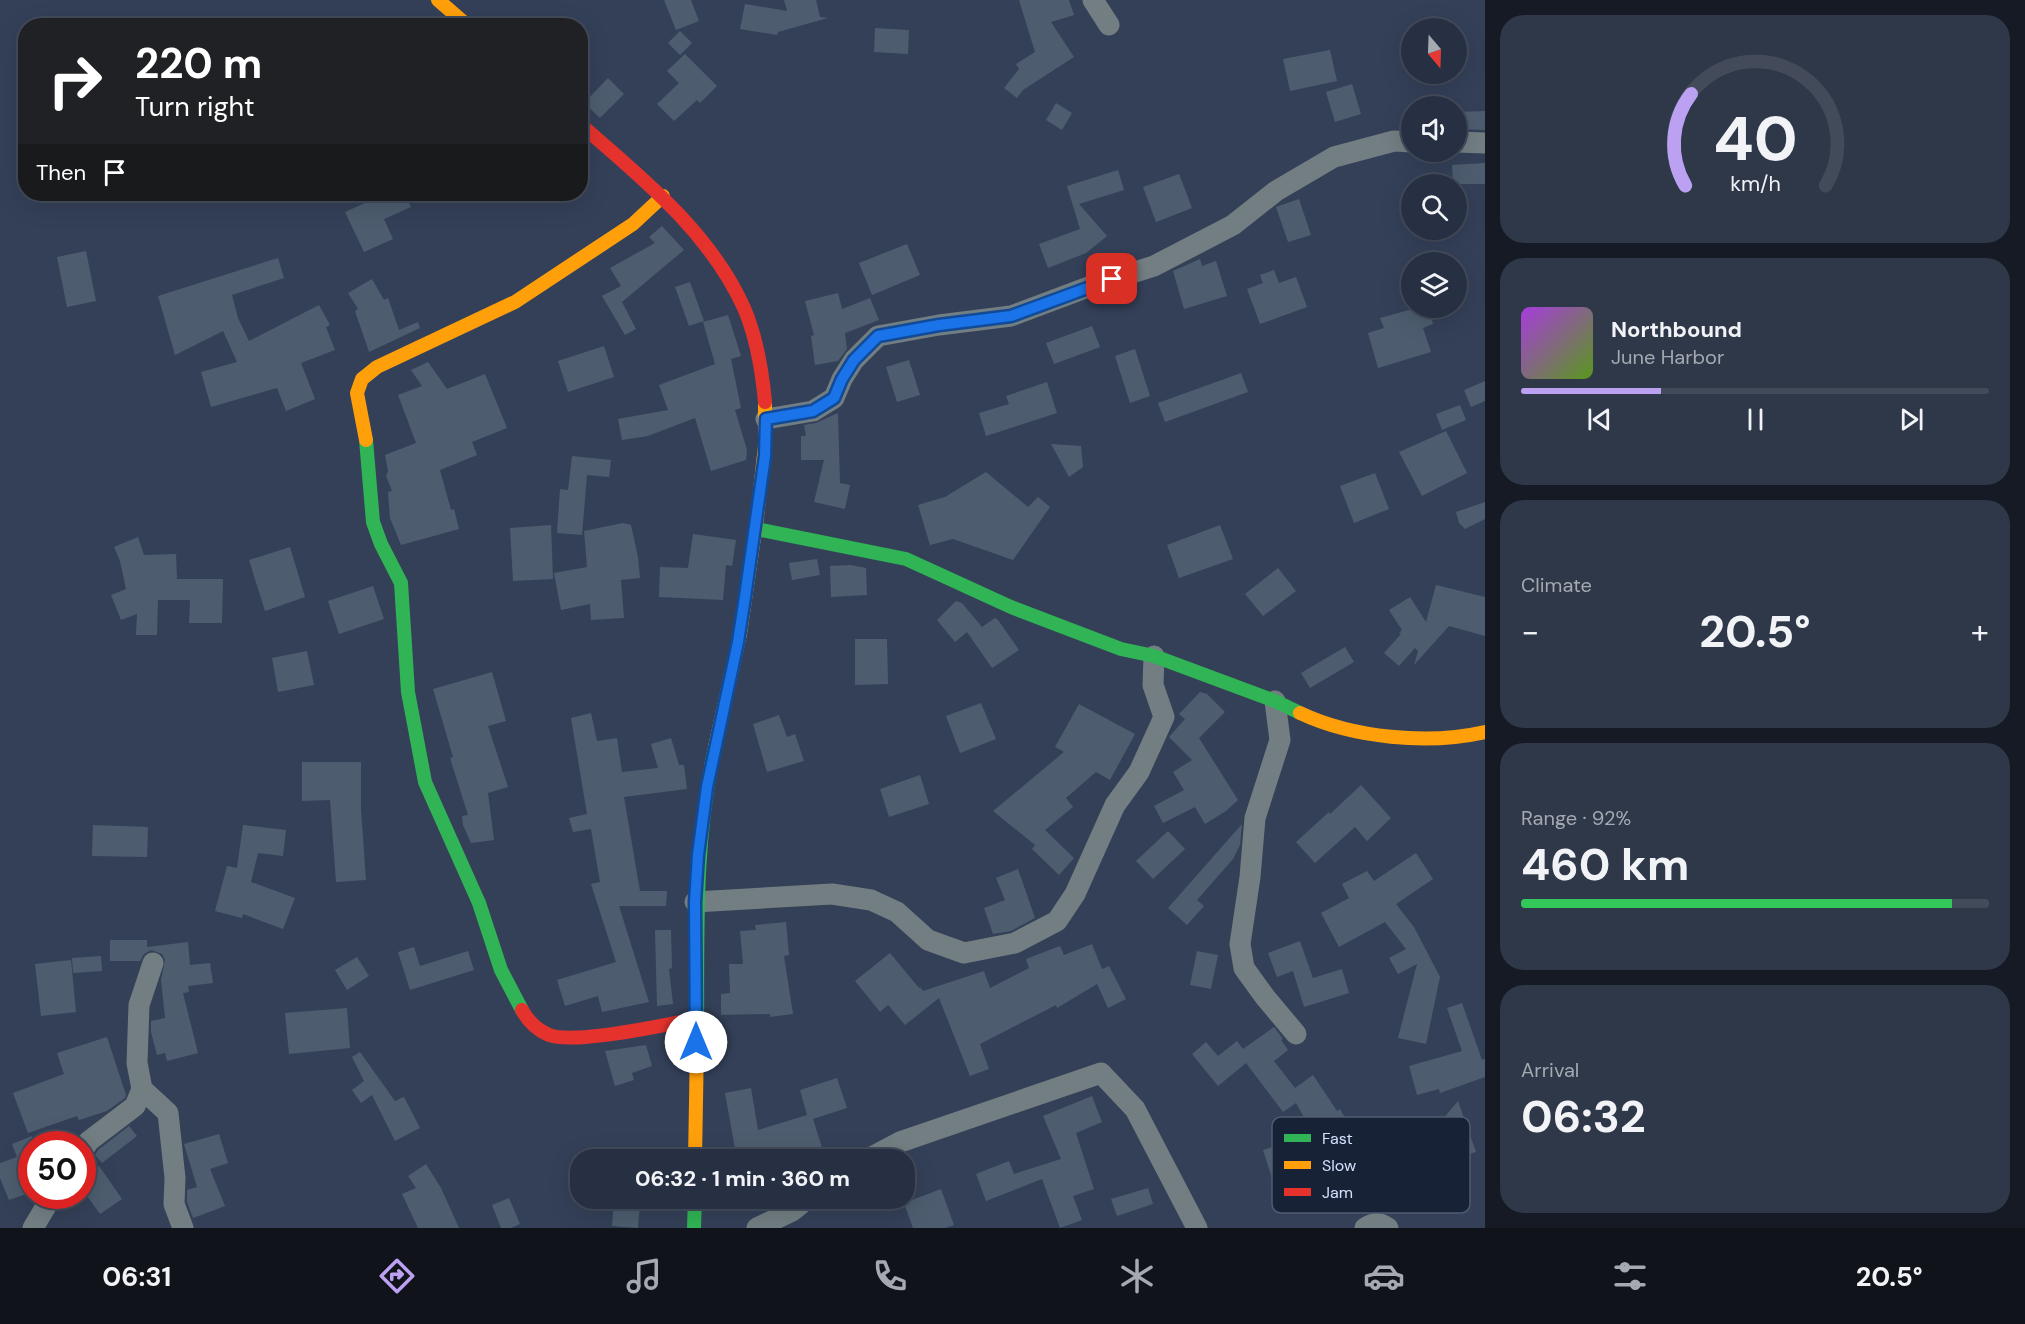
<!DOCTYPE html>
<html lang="en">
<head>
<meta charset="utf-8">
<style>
	body { margin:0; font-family:"DM Sans",sans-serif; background:#2f3849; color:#f1f3f6; height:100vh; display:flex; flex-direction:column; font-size:22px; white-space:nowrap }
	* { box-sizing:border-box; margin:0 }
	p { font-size:20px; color:#a4a9b2 }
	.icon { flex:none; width:33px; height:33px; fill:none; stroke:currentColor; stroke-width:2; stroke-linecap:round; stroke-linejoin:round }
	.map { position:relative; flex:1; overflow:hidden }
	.drawer { display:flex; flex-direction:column; gap:15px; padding:15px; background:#151a24; width:540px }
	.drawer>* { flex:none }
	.hud { position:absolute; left:18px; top:18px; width:570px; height:183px; border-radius:24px; box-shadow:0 6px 24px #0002,0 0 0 2px #434b5b; background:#202124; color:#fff; overflow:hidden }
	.needle { width:39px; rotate:161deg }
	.tools { position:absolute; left:1401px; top:18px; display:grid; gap:12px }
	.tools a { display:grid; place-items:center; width:66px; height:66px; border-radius:50%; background:#273042; box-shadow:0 6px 24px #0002,0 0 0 2px #434b5b; font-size:30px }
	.speed { position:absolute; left:18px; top:1131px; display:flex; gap:12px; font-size:30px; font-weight:700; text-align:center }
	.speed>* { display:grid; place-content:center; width:78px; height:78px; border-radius:50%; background:#273042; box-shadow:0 6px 24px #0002,0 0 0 2px #434b5b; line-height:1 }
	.speed .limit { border:9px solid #d22; background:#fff; color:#111 }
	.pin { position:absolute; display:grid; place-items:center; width:51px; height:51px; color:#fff; margin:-26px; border-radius:12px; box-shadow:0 3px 9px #0006 }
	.me { position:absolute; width:66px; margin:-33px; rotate:0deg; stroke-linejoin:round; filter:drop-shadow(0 0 4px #0008) }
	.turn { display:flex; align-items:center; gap:21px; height:126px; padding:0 18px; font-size:27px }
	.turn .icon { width:78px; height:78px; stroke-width:2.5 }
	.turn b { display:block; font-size:42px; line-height:51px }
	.then { display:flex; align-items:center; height:57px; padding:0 18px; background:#0003; gap:12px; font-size:22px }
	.big { font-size:45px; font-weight:700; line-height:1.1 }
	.drawer .card { flex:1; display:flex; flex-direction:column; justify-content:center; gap:9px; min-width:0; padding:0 21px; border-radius:24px; background:#2f3849 }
	.drawer .dial { align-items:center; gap:0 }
	.dial svg { height:156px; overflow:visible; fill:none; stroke:#434b5b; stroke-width:7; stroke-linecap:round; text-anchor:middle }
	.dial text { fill:#f1f3f6; stroke:none }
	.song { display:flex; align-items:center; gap:18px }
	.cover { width:72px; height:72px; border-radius:9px; background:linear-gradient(135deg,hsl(280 70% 55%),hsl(90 70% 35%)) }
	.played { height:6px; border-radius:3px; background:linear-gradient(90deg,#bca0f2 30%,#434b5b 30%) }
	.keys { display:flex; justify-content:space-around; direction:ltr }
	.heat { display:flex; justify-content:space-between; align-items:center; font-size:33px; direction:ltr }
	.charge { height:9px; border-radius:4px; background:linear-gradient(90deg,#34c759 92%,#434b5b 0) }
	.trip { position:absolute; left:570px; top:1149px; width:345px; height:60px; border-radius:24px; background:#273042; box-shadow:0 6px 24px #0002,0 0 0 2px #434b5b; font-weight:700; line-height:60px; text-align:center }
	.menu { display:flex; height:96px; justify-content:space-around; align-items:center; background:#10131a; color:#a4a9b2 }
	.menu .icon { width:42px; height:42px }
	.menu .on { color:#bca0f2 }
	.menu b { font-size:27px; color:#f1f3f6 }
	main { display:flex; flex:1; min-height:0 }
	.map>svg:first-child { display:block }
	.building { fill:#4d5d6f }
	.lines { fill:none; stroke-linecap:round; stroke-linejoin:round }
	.street { stroke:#727e82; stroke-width:21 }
	.fast { stroke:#30b455; stroke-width:14 }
	.slow { stroke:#ff9f0a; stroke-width:14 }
	.jam { stroke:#e5322d; stroke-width:14 }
	.route-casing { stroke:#114b97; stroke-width:15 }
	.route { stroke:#1a73e8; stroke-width:10 }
	.key { fill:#182237; stroke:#505b72; stroke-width:1.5 }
	.key-label { font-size:16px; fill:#d3e1fd }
</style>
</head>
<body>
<main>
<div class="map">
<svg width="1485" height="1228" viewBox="0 0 1485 1228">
	<rect width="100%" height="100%" fill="#344058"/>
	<g class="building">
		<path d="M664 0H691L699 21 676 30Z"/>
		<path d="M784 0H816L820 17 828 18 778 32 777 35 740 29 745 4 787 11Z"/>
		<path d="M1019 0H1069L1074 15 1051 22 1074 57 1023 90 1017 98 1004 88 1019 69 1016 64 1035 52Z"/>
		<path d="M875 28 909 30 908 54 874 52Z"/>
		<path d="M680 31 692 43 680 55 668 43Z"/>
		<path d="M1330 50 1337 81 1290 91 1283 59Z"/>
		<path d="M685 54 717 86 700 103 697 100 674 121 657 104 679 83 667 71Z"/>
		<path d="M608 78 624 94 600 118 584 103Z"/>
		<path d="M1352 84 1361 114 1335 122 1326 92Z"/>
		<path d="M1056 103 1072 113 1062 130 1046 120Z"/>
		<path d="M1485 111V130L1456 129V112Z"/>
		<path d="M1485 163V184H1453L1452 165Z"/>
		<path d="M1118 170 1124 190 1079 204 1107 236 1086 253 1048 268 1039 244 1080 229 1067 186Z"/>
		<path d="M1179 174 1192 208 1156 222 1143 187Z"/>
		<path d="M385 194H404L411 207 384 219 393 239 364 252 345 212Z"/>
		<path d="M1299 199 1311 235 1288 242 1276 207Z"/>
		<path d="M662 226 684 250 622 302 636 329 625 335 602 296 621 286 610 268 655 243 649 237Z"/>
		<path d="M907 244 920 275 872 295 859 263Z"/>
		<path d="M86 251 96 301 67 307 57 257Z"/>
		<path d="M278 258 284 278 232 295 238 318 249 341 319 305 330 325 326 327 335 350 301 363 315 399 286 411 277 388 211 407 201 372 237 362 223 331 175 355 158 296Z"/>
		<path d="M1200 259 1202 266 1216 261 1227 296 1184 309 1173 271Z"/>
		<path d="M1274 270 1279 283 1296 277 1307 307 1260 324 1247 289 1263 283 1260 275Z"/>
		<path d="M372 279 384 300 388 298 399 330 418 322 420 328 369 352 355 311 358 309 348 293Z"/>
		<path d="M690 282 704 321 689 326 675 287Z"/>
		<path d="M838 293 842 309 870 298 879 320 845 333 847 349 838 361 815 365 811 336 814 335 805 301Z"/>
		<path d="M1416 308H1428L1433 324 1423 328 1431 352 1378 368 1368 333 1384 328 1380 318Z"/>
		<path d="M728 315 741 356 731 359 741 408 735 410 747 450 746 460 711 471 695 418 648 436 622 440 618 419 668 410 659 385 715 364 703 322Z"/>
		<path d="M1092 326 1100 347 1054 364 1046 343Z"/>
		<path d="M604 346 614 377 568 392 558 361Z"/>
		<path d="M1135 349 1150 396 1130 403 1115 356Z"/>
		<path d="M909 360 920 395 897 402 886 367Z"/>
		<path d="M428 362 447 389 485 374 507 428 472 442 477 455 440 470 451 510 454 509 459 529 401 545 390 518 388 492 392 491 386 476 388 471 385 455 416 443 398 395 422 386 411 370Z"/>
		<path d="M1241 373 1248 392 1165 422 1158 403Z"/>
		<path d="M1485 381V401L1471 407 1464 390Z"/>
		<path d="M1047 382 1057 413 986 436 979 413 1009 404 1006 396Z"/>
		<path d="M1460 405 1466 420 1442 430 1436 414Z"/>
		<path d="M838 413 840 483 850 485 845 509 814 502 824 460H801V436H806L804 425 816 423Z"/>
		<path d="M1446 431 1467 473 1422 496 1399 452Z"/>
		<path d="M1051 444 1081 446 1083 467 1069 477Z"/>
		<path d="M572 456 611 460 609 477 587 475 582 535 557 533 560 489 568 490Z"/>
		<path d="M986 472 1028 507 1038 497 1050 507 1013 560 953 539 930 545 918 505 945 497Z"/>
		<path d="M1375 473 1389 509 1354 523 1340 486Z"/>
		<path d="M1485 502V519L1465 529 1459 523 1456 512Z"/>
		<path d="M623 523 631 525 638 557 640 578 621 580 624 618 591 620 590 604 561 610 554 573 587 567 584 531Z"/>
		<path d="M551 525 553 579 513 581 510 528Z"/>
		<path d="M1220 525 1233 559 1179 578 1167 545Z"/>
		<path d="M693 534 736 540 732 566 726 565 723 600 659 597 660 567 688 568Z"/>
		<path d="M138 537 144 555 176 554 177 579H223L222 623H189L190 600H158L157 635H136L137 614 121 620 111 595 126 589 120 561 114 547Z"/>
		<path d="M290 547 305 597 265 611 249 560Z"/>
		<path d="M817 559 820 575 792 580 789 563Z"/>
		<path d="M850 565 866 568 867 595 831 597 830 566Z"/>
		<path d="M1278 568 1296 591 1263 616 1245 594Z"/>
		<path d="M1436 585 1485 597V636L1449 626 1414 665 1418 651 1415 648 1399 666 1384 653 1401 634 1399 633 1402 630 1389 610 1410 597 1426 622Z"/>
		<path d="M373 586 384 619 339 634 328 601Z"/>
		<path d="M956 601 962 603 982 627 995 618 998 620 1019 650 992 668 967 632 955 642 937 620Z"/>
		<path d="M855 639H887L888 684 855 685Z"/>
		<path d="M1345 647 1354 662 1310 688 1301 673Z"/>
		<path d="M307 651 314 685 278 692 272 658Z"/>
		<path d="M492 672 506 721 488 726 508 787 488 793 494 840 471 843 463 825 462 816 468 815 450 758 453 757 433 689Z"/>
		<path d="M1200 692 1207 694 1225 712 1199 738 1238 800 1226 811 1205 824 1195 807 1163 823 1154 806 1184 790 1173 772 1192 760 1169 737 1185 719 1179 714Z"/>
		<path d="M981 703 996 739 960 753 946 716Z"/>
		<path d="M1079 704 1135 734 1110 780 1096 772 1066 798 1073 807 1045 830 1074 858 1059 875 1032 849 1035 845 993 811 1064 752 1055 747Z"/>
		<path d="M591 713 597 741 617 738 622 772 658 768 651 744 671 738 679 765H684L687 789 624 797 640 891H667L666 906H619L649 1002 602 1012 598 996 565 1006 557 980 616 962 591 884 600 882 591 829 573 832 569 818 587 814 571 718Z"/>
		<path d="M779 715 787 737 795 734 804 761 767 772 753 724Z"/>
		<path d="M302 762H361V809L366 880 336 882 330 800 302 801Z"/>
		<path d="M920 775 929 804 889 817 880 789Z"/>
		<path d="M1361 785 1391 818 1367 841 1355 827 1315 863 1296 842 1329 812 1330 814Z"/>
		<path d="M1242 824 1240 845 1233 859 1197 900 1204 906 1187 925 1168 908Z"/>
		<path d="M93 825 148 827 147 857 92 856Z"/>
		<path d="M243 825 286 830 283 856 258 853 251 882 295 898 283 929 243 914 242 918 215 911 227 866 237 868Z"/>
		<path d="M1168 831 1185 849 1153 879 1136 861Z"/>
		<path d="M1416 853 1433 879 1396 904 1414 927 1440 977 1426 1044 1398 1038 1417 964 1398 974 1389 958 1406 949 1385 922 1339 947 1321 913 1349 898 1342 884 1367 871 1374 881Z"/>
		<path d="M1018 869 1035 918 1011 931 993 934 984 908 1005 900 996 878Z"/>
		<path d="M786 922 789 955 784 956 793 1014 770 1017V1014L721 1015V994L730 993 729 964H743L740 931 756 930 755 925Z"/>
		<path d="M655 930H671L672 968 669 969 673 1004 657 1006Z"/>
		<path d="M110 940H147V947L188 942 190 965 210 963 213 983 188 986 189 992 183 993 198 1053 167 1061 165 1053 157 1055 151 1032V1021L165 1018 161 980 165 960 162 954 151 950 144 954 140 961H110Z"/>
		<path d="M1300 941 1313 978 1342 969 1349 993 1304 1007 1293 971 1277 977 1268 953Z"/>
		<path d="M1092 944 1102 969 1109 966 1126 999 1108 1008 1097 984 1057 1008 1056 1005 980 1044 989 1069 970 1076 939 998 905 1025 888 1005 880 1012 855 981 890 953 919 988 920 987 923 991 984 971 990 988 1029 968 1026 959 1060 946 1064 955Z"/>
		<path d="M414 947 420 966 468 951 474 970 410 990 398 952Z"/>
		<path d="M1197 951 1218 955 1211 989 1190 985Z"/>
		<path d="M101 956 102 971 73 973 72 958Z"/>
		<path d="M357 957 369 976 347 990 335 970Z"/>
		<path d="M71 960 76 1012 41 1016 35 964Z"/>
		<path d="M1462 1003 1482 1060 1485 1059V1077L1440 1093 1439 1089 1417 1095 1409 1066 1462 1051 1447 1008Z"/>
		<path d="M347 1008 350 1048 289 1054 285 1013Z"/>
		<path d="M1274 1027 1283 1039 1281 1040 1288 1050 1274 1061 1295 1088 1313 1075 1337 1111 1340 1109 1349 1125 1318 1143 1296 1103 1283 1112 1246 1063 1218 1086 1192 1054 1206 1042 1218 1056 1237 1041 1243 1049Z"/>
		<path d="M107 1037 126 1095 125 1098 107 1111 79 1120 77 1116 28 1133 13 1093 64 1074 57 1053Z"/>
		<path d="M646 1045 652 1066 632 1073 634 1080 615 1086 605 1051Z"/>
		<path d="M360 1052 395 1101 404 1097 420 1128 395 1141 372 1095 361 1103 352 1090 364 1081 352 1057Z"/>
		<path d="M837 1078 847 1108 813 1119 826 1160H737L725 1093 751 1088 758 1130 807 1115 800 1090Z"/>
		<path d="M1092 1096 1102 1122 1076 1133 1094 1189 1073 1196 1082 1220 1060 1228 1042 1179 986 1201 976 1174 1009 1161 1014 1174 1061 1159 1043 1116Z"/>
		<path d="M1458 1101 1476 1152 1465 1155 1470 1162 1464 1168 1469 1172 1444 1193 1442 1190 1433 1197 1411 1173 1440 1149 1427 1138Z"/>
		<path d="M129 1126 137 1136 102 1163 95 1155 98 1150Z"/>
		<path d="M219 1134 228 1163 210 1169 225 1206 193 1218 187 1202V1190L197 1187 184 1144Z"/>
		<path d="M32 1136V1192L9 1200 0 1178V1163L17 1157 12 1144Z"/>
		<path d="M1305 1136 1314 1164 1300 1168 1302 1174 1280 1181 1278 1176 1272 1178 1263 1150Z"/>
		<path d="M426 1164 441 1188 459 1228H418L402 1194 416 1188 408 1176Z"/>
		<path d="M99 1166 122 1199 100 1214 82 1189V1178Z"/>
		<path d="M1148 1188 1153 1204 1117 1216 1111 1199Z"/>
		<path d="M941 1189 954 1225 945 1228H913L904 1203Z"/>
		<path d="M509 1198 520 1224 511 1228H501L492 1205Z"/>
		<path d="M614 1202 640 1204 638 1228 612 1226Z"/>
	</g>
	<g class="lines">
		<g class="street">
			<path d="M1093 0 1109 25"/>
			<path d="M1456 142 1485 143"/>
			<path d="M766 419 813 411 834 398 842 379 854 360 878 336 939 325 1011 316 1091 286 1154 266 1233 225 1276 191 1334 157 1394 141 1412 142"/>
			<path d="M1275 701 1280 740 1255 818 1250 877 1240 944 1244 968 1265 997 1296 1034"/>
			<path d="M695 902 832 894 871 900 897 912 928 940 964 953 1015 943 1057 921 1075 894 1115 805 1139 772 1164 717 1153 685 1154 656"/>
			<path d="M153 963 139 1005 137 1063 142 1089 168 1113 175 1178 174 1204 183 1228"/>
			<path d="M82 1151 89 1141 135 1106 142 1089"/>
			<path d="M866 1160 900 1142 1101 1073 1135 1109 1197 1228"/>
			<path d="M33 1228 52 1196"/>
			<path d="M757 1228 792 1211 808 1198"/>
			<path d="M1365 1228C1375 1222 1379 1222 1388 1228"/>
		</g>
		<g class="fast">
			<path d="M366 440 373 522 381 544 401 583 408 692 425 782 479 903 501 970 522 1010"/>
			<path d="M756 529 906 559 1011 607 1121 649 1154 656 1275 701 1300 713"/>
			<path d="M697 1043C698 944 693 845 715 747"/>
			<path d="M694 1228 695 1198"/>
		</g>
		<g class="slow">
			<path d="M438 0 468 26"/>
			<path d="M366 440 357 393 362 379 377 367 515 302 633 224 663 196"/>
			<path d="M1300 713C1353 738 1428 745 1485 732"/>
			<path d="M715 747 740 634 757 517 765 446V402"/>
			<path d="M695 1160 697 1043"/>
		</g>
		<g class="jam">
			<path d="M580 124C641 177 710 232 744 308 757 338 762 370 765 402"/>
			<path d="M522 1010C528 1021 537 1030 549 1035 576 1045 666 1024 697 1019"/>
		</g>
	</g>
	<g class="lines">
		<defs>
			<path id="route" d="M696 1042 695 902 698 855 707 787 738 642 745 597 765 456 766 419 813 411 834 398 842 379 854 360 878 336 939 325 1011 316 1112 279"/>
		</defs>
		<use href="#route" class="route-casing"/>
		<use href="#route" class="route"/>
	</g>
	<rect x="1272" y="1117" width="198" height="96" rx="9" class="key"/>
	<rect x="1284" y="1134" width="27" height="8" fill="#30b455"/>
	<rect x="1284" y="1161" width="27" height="8" fill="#ff9f0a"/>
	<rect x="1284" y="1188" width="27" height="8" fill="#e5322d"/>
	<g class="key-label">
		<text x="1322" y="1144">Fast</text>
		<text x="1322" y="1171">Slow</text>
		<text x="1322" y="1198">Jam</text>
	</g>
</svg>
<div class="tools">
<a><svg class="needle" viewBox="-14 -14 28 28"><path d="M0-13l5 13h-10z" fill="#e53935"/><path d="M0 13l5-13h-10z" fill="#a4a9b2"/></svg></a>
<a><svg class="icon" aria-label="sound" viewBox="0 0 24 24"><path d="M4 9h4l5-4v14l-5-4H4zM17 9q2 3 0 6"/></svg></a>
<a><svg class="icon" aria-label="search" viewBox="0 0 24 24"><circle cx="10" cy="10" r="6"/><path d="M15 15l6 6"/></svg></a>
<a><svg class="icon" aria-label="layers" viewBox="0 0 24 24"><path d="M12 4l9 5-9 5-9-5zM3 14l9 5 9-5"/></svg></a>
</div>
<div class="speed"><div class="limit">50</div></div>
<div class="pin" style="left:1112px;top:279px;background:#d93025"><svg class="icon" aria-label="arrive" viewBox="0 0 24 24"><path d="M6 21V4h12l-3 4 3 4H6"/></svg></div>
<svg class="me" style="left:696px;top:1042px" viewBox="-20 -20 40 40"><circle r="19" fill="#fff"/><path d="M0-13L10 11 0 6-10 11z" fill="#1a73e8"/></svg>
<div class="trip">06:32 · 1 min · 360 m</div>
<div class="hud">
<div class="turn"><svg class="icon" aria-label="right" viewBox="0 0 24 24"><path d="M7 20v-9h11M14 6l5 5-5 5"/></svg><div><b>220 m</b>Turn right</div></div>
<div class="then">Then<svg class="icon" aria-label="arrive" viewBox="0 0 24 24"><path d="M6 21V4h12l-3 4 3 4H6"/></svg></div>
</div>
</div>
<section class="drawer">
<div class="card dial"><svg viewBox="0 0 100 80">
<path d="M14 69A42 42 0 1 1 86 69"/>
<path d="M14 69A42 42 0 0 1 17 22" stroke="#bca0f2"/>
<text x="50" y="56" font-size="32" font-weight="700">40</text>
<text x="50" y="72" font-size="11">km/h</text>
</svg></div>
<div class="card">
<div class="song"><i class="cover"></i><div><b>Northbound</b><p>June Harbor</p></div></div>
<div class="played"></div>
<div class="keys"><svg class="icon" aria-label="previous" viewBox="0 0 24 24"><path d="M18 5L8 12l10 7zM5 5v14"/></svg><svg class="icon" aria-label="pause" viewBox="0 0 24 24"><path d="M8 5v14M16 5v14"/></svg><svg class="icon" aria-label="next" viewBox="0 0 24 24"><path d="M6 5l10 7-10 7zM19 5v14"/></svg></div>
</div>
<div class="card"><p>Climate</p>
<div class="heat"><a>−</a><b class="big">20.5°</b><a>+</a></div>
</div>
<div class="card"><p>Range · 92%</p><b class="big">460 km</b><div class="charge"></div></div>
<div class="card"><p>Arrival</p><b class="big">06:32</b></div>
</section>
</main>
<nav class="menu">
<b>06:31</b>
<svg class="icon on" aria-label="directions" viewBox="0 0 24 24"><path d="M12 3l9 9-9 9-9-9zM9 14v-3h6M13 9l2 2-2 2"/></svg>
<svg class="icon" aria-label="music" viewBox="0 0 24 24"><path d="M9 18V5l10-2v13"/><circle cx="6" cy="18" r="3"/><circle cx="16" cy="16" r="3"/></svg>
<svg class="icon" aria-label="phone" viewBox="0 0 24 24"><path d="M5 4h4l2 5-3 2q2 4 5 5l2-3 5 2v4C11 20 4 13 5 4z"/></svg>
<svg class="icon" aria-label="climate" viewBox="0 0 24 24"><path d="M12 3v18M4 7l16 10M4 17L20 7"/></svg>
<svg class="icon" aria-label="car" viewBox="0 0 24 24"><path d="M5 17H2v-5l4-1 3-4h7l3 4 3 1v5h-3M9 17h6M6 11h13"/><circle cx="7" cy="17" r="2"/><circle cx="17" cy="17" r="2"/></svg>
<svg class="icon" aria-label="filters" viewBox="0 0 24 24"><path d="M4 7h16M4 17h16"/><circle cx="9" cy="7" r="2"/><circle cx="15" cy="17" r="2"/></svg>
<b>20.5°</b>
</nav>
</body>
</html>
